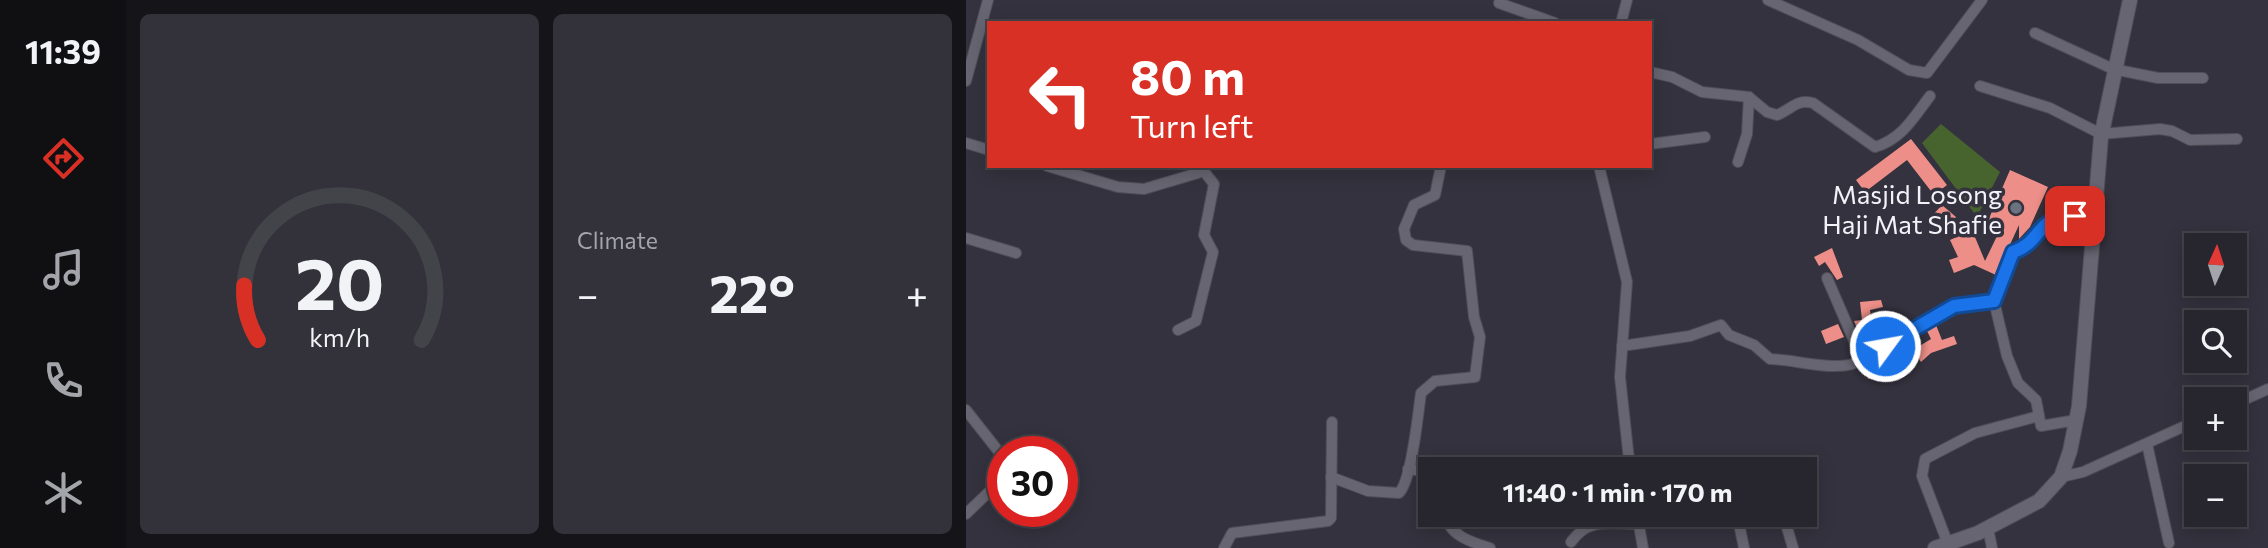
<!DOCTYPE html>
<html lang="en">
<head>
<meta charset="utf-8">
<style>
	body { margin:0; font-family:Commissioner,sans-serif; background:#33323a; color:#f1f3f6; height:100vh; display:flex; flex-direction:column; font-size:26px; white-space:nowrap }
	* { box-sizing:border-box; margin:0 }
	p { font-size:23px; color:#a4a5aa }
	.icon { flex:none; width:38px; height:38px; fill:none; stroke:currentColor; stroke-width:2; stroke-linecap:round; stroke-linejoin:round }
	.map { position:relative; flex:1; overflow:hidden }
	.details { display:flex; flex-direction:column; gap:14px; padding:14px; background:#151519; width:840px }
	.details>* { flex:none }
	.guide { position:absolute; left:21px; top:21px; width:665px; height:147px; border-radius:0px; box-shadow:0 4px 18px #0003,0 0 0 2px #43434a; background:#d93025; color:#fff; overflow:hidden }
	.needle { width:46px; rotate:3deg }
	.fabs { position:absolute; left:1218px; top:233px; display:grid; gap:14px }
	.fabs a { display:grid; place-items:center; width:63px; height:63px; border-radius:0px; background:#27262e; box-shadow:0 4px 18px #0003,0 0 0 2px #43434a; font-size:35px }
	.speed { position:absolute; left:21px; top:436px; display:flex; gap:14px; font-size:35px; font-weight:700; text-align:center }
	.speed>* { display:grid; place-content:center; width:91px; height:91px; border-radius:50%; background:#27262e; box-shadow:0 4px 18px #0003,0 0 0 2px #43434a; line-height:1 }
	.speed .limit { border:10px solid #d22; background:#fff; color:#111 }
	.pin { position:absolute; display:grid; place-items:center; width:60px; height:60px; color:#fff; margin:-30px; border-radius:14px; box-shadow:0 4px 10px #0006 }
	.me { position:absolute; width:77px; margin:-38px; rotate:58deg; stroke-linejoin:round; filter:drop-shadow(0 0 5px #0008) }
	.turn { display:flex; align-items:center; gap:24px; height:147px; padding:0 28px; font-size:32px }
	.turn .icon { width:91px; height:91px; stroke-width:2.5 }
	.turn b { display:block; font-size:49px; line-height:60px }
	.big { font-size:52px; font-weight:700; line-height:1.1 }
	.details .tile { flex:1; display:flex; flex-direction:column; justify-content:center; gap:10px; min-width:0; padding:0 24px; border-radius:10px; background:#33323a }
	.details .dial { align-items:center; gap:0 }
	.dial svg { height:182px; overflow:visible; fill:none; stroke:#43434a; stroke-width:7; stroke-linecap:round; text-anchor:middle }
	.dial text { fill:#f1f3f6; stroke:none }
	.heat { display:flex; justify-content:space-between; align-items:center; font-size:38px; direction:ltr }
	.details .tiles { flex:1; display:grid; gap:14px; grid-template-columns:repeat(2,1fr) }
	.trip { position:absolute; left:452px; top:457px; width:399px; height:70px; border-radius:0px; background:#27262e; box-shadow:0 4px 18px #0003,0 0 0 2px #43434a; font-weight:700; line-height:70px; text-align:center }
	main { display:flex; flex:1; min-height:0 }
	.menu { display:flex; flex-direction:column; width:126px; justify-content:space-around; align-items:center; background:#100f12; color:#a4a5aa }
	.menu .icon { width:49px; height:49px }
	.menu .on { color:#d93025 }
	.menu b { font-size:32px; color:#f1f3f6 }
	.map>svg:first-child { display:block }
	.green { fill:#48642e }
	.building { fill:#ed8f88 }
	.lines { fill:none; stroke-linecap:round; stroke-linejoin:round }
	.minor-casing { stroke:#504e57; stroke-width:12 }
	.tertiary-casing { stroke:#504e57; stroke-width:16 }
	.minor { stroke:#676571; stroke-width:10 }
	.tertiary { stroke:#676571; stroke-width:14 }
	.route-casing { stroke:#114b97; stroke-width:18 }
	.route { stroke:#1a73e8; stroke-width:12 }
	.worship-dot { fill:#6b7280; stroke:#34323e; stroke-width:2.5 }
	.labels { text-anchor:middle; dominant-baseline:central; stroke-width:7; stroke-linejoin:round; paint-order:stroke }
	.poi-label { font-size:26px; fill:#f3f2f9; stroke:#34323e; text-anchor:end }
</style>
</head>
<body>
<main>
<nav class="menu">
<b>11:39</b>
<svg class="icon on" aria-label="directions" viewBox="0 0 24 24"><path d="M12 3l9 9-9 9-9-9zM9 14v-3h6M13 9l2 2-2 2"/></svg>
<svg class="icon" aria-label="music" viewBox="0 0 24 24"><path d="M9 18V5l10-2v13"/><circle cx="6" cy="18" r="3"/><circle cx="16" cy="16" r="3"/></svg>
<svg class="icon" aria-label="phone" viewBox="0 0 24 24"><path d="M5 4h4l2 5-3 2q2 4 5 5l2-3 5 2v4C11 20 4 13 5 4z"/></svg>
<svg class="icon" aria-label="climate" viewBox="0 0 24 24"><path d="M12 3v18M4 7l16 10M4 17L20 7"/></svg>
</nav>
<section class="details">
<div class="tiles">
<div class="tile dial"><svg viewBox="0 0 100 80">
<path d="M14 69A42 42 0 1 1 86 69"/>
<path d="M14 69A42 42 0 0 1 8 45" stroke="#d93025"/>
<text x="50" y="56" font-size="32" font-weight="700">20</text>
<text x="50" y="72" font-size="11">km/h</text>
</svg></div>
<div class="tile"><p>Climate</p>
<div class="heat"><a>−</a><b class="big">22°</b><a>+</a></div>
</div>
</div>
</section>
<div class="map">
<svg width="1302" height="548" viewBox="0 0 1302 548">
	<rect width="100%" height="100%" fill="#34323e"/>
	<path class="green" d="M975 124 1034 172 1011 217 956 143Z"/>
	<g class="building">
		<path d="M945 139 981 185 968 195 941 160 899 192 890 180Z"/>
		<path d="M1044 170 1082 187 1064 227 1053 239V225L1030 275 1008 265 988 273 983 260 992 257 984 240 1006 230 1019 261 1031 236 1018 230Z"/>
		<path d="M976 205 990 217 977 232 963 219Z"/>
		<path d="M866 248 877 277 871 280 859 262 853 266 848 257Z"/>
		<path d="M915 300 917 307 904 310 907 331 913 330 914 340 899 347 888 321 896 320 894 302Z"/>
		<path d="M872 324 878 337 860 344 855 331Z"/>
		<path d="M970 325 976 340 988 336 991 344 965 353 955 362 947 350 965 339 961 331Z"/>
		<path d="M930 348 934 361 911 368 912 377 902 379 899 366 921 359 920 354Z"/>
	</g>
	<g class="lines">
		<defs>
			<g id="minor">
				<path d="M802 0 892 40 943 70 961 73 1016 0"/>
				<path d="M533 3 589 23"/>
				<path d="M655 23 661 0"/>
				<path d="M1069 33 1147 69 1192 78H1237"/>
				<path d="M684 72 706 77 736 92 783 97 801 112 811 115C826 109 830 99 847 103L909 147C936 139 948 117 964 96"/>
				<path d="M0 81 22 0"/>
				<path d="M1014 86 1084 108 1135 134 1194 129 1206 131 1224 140 1271 139"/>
				<path d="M0 143 23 150"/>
				<path d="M684 144 739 137"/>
				<path d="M772 162 781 134 783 97"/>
				<path d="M81 166 152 187 178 189 232 173 238 166"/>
				<path d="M633 166 661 282 654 377 664 469"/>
				<path d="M0 238 50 253"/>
				<path d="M861 278 896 359 988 306 1028 301"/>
				<path d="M212 330 230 321 247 252 238 235 248 184 236 169"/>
				<path d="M656 346 724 336 755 325 763 335 788 345 804 359C829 359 878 375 896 359"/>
				<path d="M1269 404 1302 389"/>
				<path d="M0 410 37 457"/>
				<path d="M1110 420 1075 426 1070 400 1052 383 1041 356 1028 301 1047 252C1066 245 1070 225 1089 217 1098 213 1117 217 1128 217"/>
				<path d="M1181 444 1203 543"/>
				<path d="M442 469 464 472"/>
				<path d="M365 477 402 491 433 493C446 480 452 413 455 393L469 381 509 377 514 337 508 317 501 251 447 245 440 240 438 229 448 205 469 195 475 166"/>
				<path d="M1095 477 1117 472 1230 421"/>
				<path d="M0 514 30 485 37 464"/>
				<path d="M481 514C480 535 508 543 524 548"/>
				<path d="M671 514 677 548"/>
				<path d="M771 514 778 548"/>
				<path d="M817 514 827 548"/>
				<path d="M1022 528 1026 548"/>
				<path d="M605 542C623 517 644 524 673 524"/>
				<path d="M982 544 956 476 959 459 1009 433 1073 416"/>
				<path d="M258 548 266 533 362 521 365 518 366 422"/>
			</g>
			<path id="tertiary" d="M969 548 1012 533 1073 501 1095 477 1104 451 1113 406 1135 137 1164 0"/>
		</defs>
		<use href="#minor" class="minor-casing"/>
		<use href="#tertiary" class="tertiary-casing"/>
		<use href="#minor" class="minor"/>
		<use href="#tertiary" class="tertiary"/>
	</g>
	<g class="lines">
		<defs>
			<path id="route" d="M919 346 988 306 1028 301 1047 252C1077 242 1069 216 1109 216"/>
		</defs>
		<use href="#route" class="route-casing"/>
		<use href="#route" class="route"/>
	</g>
	<circle class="worship-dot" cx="1050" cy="208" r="7"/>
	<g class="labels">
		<g class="poi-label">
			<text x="1036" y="193">Masjid Losong<tspan x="1036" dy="30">Haji Mat Shafie</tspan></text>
		</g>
	</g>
</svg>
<div class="fabs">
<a><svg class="needle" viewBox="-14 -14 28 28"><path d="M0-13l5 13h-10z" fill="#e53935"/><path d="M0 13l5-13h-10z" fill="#a4a5aa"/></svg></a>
<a><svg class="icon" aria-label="search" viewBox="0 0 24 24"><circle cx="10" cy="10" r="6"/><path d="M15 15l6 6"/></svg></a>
<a>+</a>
<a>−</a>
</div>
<div class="speed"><div class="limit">30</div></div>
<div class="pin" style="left:1109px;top:216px;background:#d93025"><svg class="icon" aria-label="arrive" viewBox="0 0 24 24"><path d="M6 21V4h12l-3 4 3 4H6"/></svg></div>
<svg class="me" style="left:919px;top:346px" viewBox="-20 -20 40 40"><circle r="17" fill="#1a73e8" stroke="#fff" stroke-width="3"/><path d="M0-11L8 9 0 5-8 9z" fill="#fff"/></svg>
<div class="trip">11:40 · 1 min · 170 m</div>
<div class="guide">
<div class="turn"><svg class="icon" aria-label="left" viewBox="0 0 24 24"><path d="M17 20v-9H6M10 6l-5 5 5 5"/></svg><div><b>80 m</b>Turn left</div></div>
</div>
</div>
</main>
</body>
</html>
